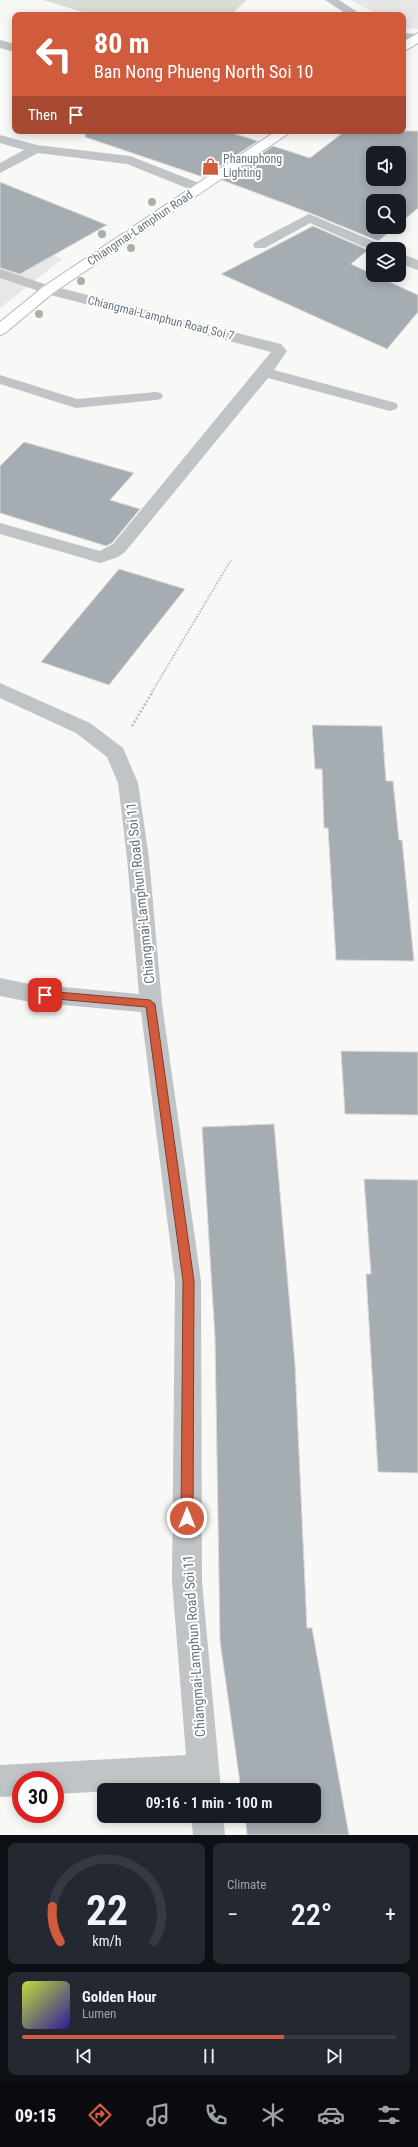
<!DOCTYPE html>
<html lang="en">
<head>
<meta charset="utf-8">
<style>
	body { margin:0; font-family:"Roboto Condensed",sans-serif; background:#242831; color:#f1f3f6; height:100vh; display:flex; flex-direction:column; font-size:15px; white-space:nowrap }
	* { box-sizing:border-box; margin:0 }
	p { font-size:13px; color:#9ea1a6 }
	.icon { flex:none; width:22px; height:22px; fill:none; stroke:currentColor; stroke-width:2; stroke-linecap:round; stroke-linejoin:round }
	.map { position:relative; height:1835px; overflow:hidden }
	.details { display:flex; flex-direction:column; gap:8px; padding:8px; background:#0d0f14; flex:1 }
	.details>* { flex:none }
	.banner { position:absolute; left:12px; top:12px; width:394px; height:122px; border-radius:8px; box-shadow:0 2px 10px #0003; background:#d15b3d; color:#fff; overflow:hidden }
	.buttons { position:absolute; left:366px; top:146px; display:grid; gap:8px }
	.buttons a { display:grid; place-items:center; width:40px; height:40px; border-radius:8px; background:#171b24; box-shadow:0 2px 10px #0003; font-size:20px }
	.speed { position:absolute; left:12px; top:1771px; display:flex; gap:8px; font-size:20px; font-weight:700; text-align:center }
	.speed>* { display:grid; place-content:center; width:52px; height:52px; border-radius:50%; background:#171b24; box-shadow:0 2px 10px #0003; line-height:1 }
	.speed .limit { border:6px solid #d22; background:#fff; color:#111 }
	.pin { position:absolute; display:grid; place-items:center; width:34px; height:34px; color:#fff; margin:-17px; border-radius:8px; box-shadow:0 2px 6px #0006 }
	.me { position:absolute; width:44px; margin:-22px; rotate:0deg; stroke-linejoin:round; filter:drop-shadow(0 0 3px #0008) }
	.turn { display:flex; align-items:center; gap:14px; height:84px; padding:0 16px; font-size:18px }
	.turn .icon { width:52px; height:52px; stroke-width:2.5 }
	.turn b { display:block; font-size:28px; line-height:34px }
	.then { display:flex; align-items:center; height:38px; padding:0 16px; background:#0003; gap:8px; font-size:15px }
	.big { font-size:30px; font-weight:600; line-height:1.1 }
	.details .tile { flex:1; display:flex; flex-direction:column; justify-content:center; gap:6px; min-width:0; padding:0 14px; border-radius:8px; background:#242831 }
	.details .dial { align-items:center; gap:0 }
	.dial svg { height:104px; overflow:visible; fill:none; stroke:#363941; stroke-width:7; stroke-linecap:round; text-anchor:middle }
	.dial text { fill:#f1f3f6; stroke:none }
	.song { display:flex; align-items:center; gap:12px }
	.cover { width:48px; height:48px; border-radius:6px; background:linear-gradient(135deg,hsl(70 70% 55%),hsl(250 70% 35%)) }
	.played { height:4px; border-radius:2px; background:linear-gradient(90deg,#d15b3d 70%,#363941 70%) }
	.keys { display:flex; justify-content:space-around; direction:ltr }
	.heat { display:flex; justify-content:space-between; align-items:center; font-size:22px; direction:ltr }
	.details .tiles { flex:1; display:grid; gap:8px; grid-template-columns:1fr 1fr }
	.tile:last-child { grid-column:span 2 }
	.trip { position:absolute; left:97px; top:1783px; width:224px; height:40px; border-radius:8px; background:#171b24; box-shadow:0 2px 10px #0003; font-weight:600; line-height:40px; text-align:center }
	.menu { display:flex; height:64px; justify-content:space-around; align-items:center; background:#090b0e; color:#9ea1a6 }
	.menu .icon { width:28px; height:28px }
	.menu .active { color:#d15b3d }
	.menu b { font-size:18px; color:#f1f3f6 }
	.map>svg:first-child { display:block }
	.built { fill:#e6e7e6 }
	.green { fill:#d8ddd6 }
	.building { fill:#a6adb2; stroke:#dadad8; fill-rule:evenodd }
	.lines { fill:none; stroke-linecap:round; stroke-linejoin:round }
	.secondary-casing { stroke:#b3b8bc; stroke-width:2 }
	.path-far1 { stroke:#babdbf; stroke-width:2; stroke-dasharray:1.5 1.5; stroke-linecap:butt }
	.path { stroke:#babdbf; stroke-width:2.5; stroke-dasharray:2 2; stroke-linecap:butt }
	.lane { fill:#c0c4c7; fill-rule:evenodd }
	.street { fill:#c0c4c7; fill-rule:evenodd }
	.secondary { fill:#fff; fill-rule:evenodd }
	.tree { fill:#a9b1a6 }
	.route { fill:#d15b3d; stroke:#883b28 }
	.labels { text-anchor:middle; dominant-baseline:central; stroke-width:4; stroke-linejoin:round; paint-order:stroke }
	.far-poi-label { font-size:12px; fill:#66747e; stroke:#fff; text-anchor:start }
	.far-street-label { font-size:12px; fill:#66747e; stroke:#fff }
	.street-label { font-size:14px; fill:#66747e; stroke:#fff }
</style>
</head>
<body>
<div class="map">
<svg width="418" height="1835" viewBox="0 0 418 1835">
	<rect width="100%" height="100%" fill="#f8f8f6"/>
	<g class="built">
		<path d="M351 0H418V29L403 28V15H379Z"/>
		<path d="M0 229 62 259 0 308Z"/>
	</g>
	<path class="green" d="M43 0H247L230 15H93Z"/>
	<g class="building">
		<path d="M86 131H226L258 141 203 177 85 137Z"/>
		<path d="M345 131H418V208L399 224V201H373V227H396L378 241 310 213 222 180 273 146 310 158ZM373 153H399V179H373Z"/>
		<path d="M0 182 107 225 20 274 0 268Z"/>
		<path d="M313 226 368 250 351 264 418 295V312L387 349 221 274Z"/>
		<path d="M24 442 134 473 110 500 140 509 112 543 106 546 0 513V466Z"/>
		<path d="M119 569 185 589 109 685 41 662Z"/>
		<path d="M312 725 382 726 386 781H393L399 840H402L414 961 336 960 328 828H324L322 769H315Z"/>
		<path d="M341 1051 418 1052V1115L345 1114Z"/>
		<path d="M274 1124 295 1364 307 1628H312L349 1835H247L245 1816H314V1790H241L220 1641 215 1338 202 1127Z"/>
		<path d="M364 1179 418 1180V1473L378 1472 366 1274H371Z"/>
	</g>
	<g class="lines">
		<defs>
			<g id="secondary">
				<path d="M418 33V43L403 52V42Z"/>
				<path d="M276 131H292L53 293 5 333 0 335V322L43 287Z"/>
			</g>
		</defs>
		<use href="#secondary" class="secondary-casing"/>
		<path class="path-far1" d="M152 692 231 560"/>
		<path class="path" d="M132 726 153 691"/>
		<g class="lane">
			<path d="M0 269 53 287 55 290 48 294 0 278Z"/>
			<path d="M0 375 77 399 156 392 161 393 163 396 161 399 156 400 76 408 0 384Z"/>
		</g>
		<g class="street">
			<path d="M325 0H339L362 15H348Z"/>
			<path d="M403 33 418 34V42L403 41Z"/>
			<path d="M0 40 15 44V52L0 48Z"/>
			<path d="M0 135 37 145 130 156 204 185 206 188 204 191H194L127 164 38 153 0 173V163L24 150 0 143Z"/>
			<path d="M309 214 385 246 387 249H373V251L310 223 265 248H255L253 245 255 242Z"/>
			<path d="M399 253 418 260V270L399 263Z"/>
			<path d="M48 285 281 344 287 351 274 370 396 403 398 406 396 409 390 411 268 378 125 552 118 557 100 563 0 534V523L100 551 113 544 271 352 43 293 40 290 43 287Z"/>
			<path d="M0 683 90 723 123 748 138 783 149 858 162 1004 201 1281 202 1581 221 1790H189V1787L55 1794V1780H21V1796L0 1797V1765L186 1755 172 1581 175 1281 141 1012 30 1002 0 996V978L30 984 139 994 127 858 118 783 107 757 76 733 0 698Z"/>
			<path d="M191 1816H223L225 1835H193Z"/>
		</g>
		<use href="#secondary" class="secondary"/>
	</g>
	<g class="tree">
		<circle cx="271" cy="156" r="3.5"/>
		<circle cx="152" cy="202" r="4"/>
		<circle cx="102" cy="234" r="4"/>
		<circle cx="131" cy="248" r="4"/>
		<circle cx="81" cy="281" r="4"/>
		<circle cx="39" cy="314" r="4"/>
	</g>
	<path class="route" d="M45 991 150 1000 155 1004 194 1281 193 1518 191 1522 187 1524 183 1522 181 1518 183 1281 146 1007 45 998 41 995Z"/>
	<defs>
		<symbol id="shop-bare" viewBox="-9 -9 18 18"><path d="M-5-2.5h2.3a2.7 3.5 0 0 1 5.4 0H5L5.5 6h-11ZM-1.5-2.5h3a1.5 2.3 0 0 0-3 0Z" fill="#d15b3d" stroke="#fff" stroke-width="2.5" paint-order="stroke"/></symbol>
	</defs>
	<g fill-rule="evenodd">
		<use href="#shop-bare" x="198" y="154" width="25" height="25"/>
	</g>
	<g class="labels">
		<g class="far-poi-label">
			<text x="223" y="159">Phanuphong<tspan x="223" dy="14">Lighting</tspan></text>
		</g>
		<g class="far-street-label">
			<text transform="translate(140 228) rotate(-34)">Chiangmai-Lamphun Road</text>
			<text transform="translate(161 318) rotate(14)">Chiangmai-Lamphun Road Soi 7</text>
		</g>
		<g class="street-label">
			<text transform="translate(140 893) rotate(-96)">Chiangmai-Lamphun Road Soi 11</text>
			<text transform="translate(194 1646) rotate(-94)">Chiangmai-Lamphun Road Soi 11</text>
		</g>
	</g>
</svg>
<div class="buttons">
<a><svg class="icon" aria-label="sound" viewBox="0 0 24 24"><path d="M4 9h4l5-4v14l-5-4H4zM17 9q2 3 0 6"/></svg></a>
<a><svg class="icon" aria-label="search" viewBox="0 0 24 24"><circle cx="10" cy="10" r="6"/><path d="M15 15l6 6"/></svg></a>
<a><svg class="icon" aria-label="layers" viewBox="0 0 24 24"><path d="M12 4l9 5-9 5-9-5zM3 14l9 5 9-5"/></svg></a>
</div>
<div class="speed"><div class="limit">30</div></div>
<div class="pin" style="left:45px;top:995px;background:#d93025"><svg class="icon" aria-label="arrive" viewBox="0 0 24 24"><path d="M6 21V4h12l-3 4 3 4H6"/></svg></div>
<svg class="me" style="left:187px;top:1518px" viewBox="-20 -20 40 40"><circle r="17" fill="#d15b3d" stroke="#fff" stroke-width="3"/><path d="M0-11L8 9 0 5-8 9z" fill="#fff"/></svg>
<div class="trip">09:16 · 1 min · 100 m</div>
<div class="banner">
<div class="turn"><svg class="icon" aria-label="left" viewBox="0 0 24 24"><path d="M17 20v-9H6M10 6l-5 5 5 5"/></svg><div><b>80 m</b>Ban Nong Phueng North Soi 10</div></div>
<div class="then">Then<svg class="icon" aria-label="arrive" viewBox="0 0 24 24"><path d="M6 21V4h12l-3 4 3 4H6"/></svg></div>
</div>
</div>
<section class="details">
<div class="tiles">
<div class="tile dial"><svg viewBox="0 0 100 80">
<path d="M14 69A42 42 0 1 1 86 69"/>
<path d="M14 69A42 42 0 0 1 8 42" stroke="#d15b3d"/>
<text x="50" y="56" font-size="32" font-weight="700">22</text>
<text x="50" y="72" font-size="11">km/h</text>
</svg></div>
<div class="tile"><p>Climate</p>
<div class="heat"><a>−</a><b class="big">22°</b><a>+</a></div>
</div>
<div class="tile">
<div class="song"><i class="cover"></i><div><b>Golden Hour</b><p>Lumen</p></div></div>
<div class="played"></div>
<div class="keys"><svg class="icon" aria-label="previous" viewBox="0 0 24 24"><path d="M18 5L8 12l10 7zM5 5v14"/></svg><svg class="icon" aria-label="pause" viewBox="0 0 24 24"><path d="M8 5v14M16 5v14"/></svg><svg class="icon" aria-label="next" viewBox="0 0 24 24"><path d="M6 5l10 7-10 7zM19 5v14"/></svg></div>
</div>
</div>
</section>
<nav class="menu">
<b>09:15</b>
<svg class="icon active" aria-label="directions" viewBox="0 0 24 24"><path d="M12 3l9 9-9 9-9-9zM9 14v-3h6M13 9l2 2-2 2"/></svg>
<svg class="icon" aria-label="music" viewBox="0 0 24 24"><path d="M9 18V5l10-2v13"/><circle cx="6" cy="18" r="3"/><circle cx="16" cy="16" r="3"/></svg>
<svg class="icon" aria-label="phone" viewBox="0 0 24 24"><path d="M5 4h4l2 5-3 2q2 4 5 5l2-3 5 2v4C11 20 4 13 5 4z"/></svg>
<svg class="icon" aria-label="climate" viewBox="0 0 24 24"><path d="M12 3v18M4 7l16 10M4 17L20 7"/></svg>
<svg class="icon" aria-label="car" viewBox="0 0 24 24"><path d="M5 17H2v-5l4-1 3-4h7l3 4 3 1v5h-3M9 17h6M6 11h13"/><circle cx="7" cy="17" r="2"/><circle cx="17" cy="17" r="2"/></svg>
<svg class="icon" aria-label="filters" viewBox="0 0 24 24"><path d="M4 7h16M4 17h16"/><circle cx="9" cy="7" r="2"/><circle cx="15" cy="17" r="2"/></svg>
</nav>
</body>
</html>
